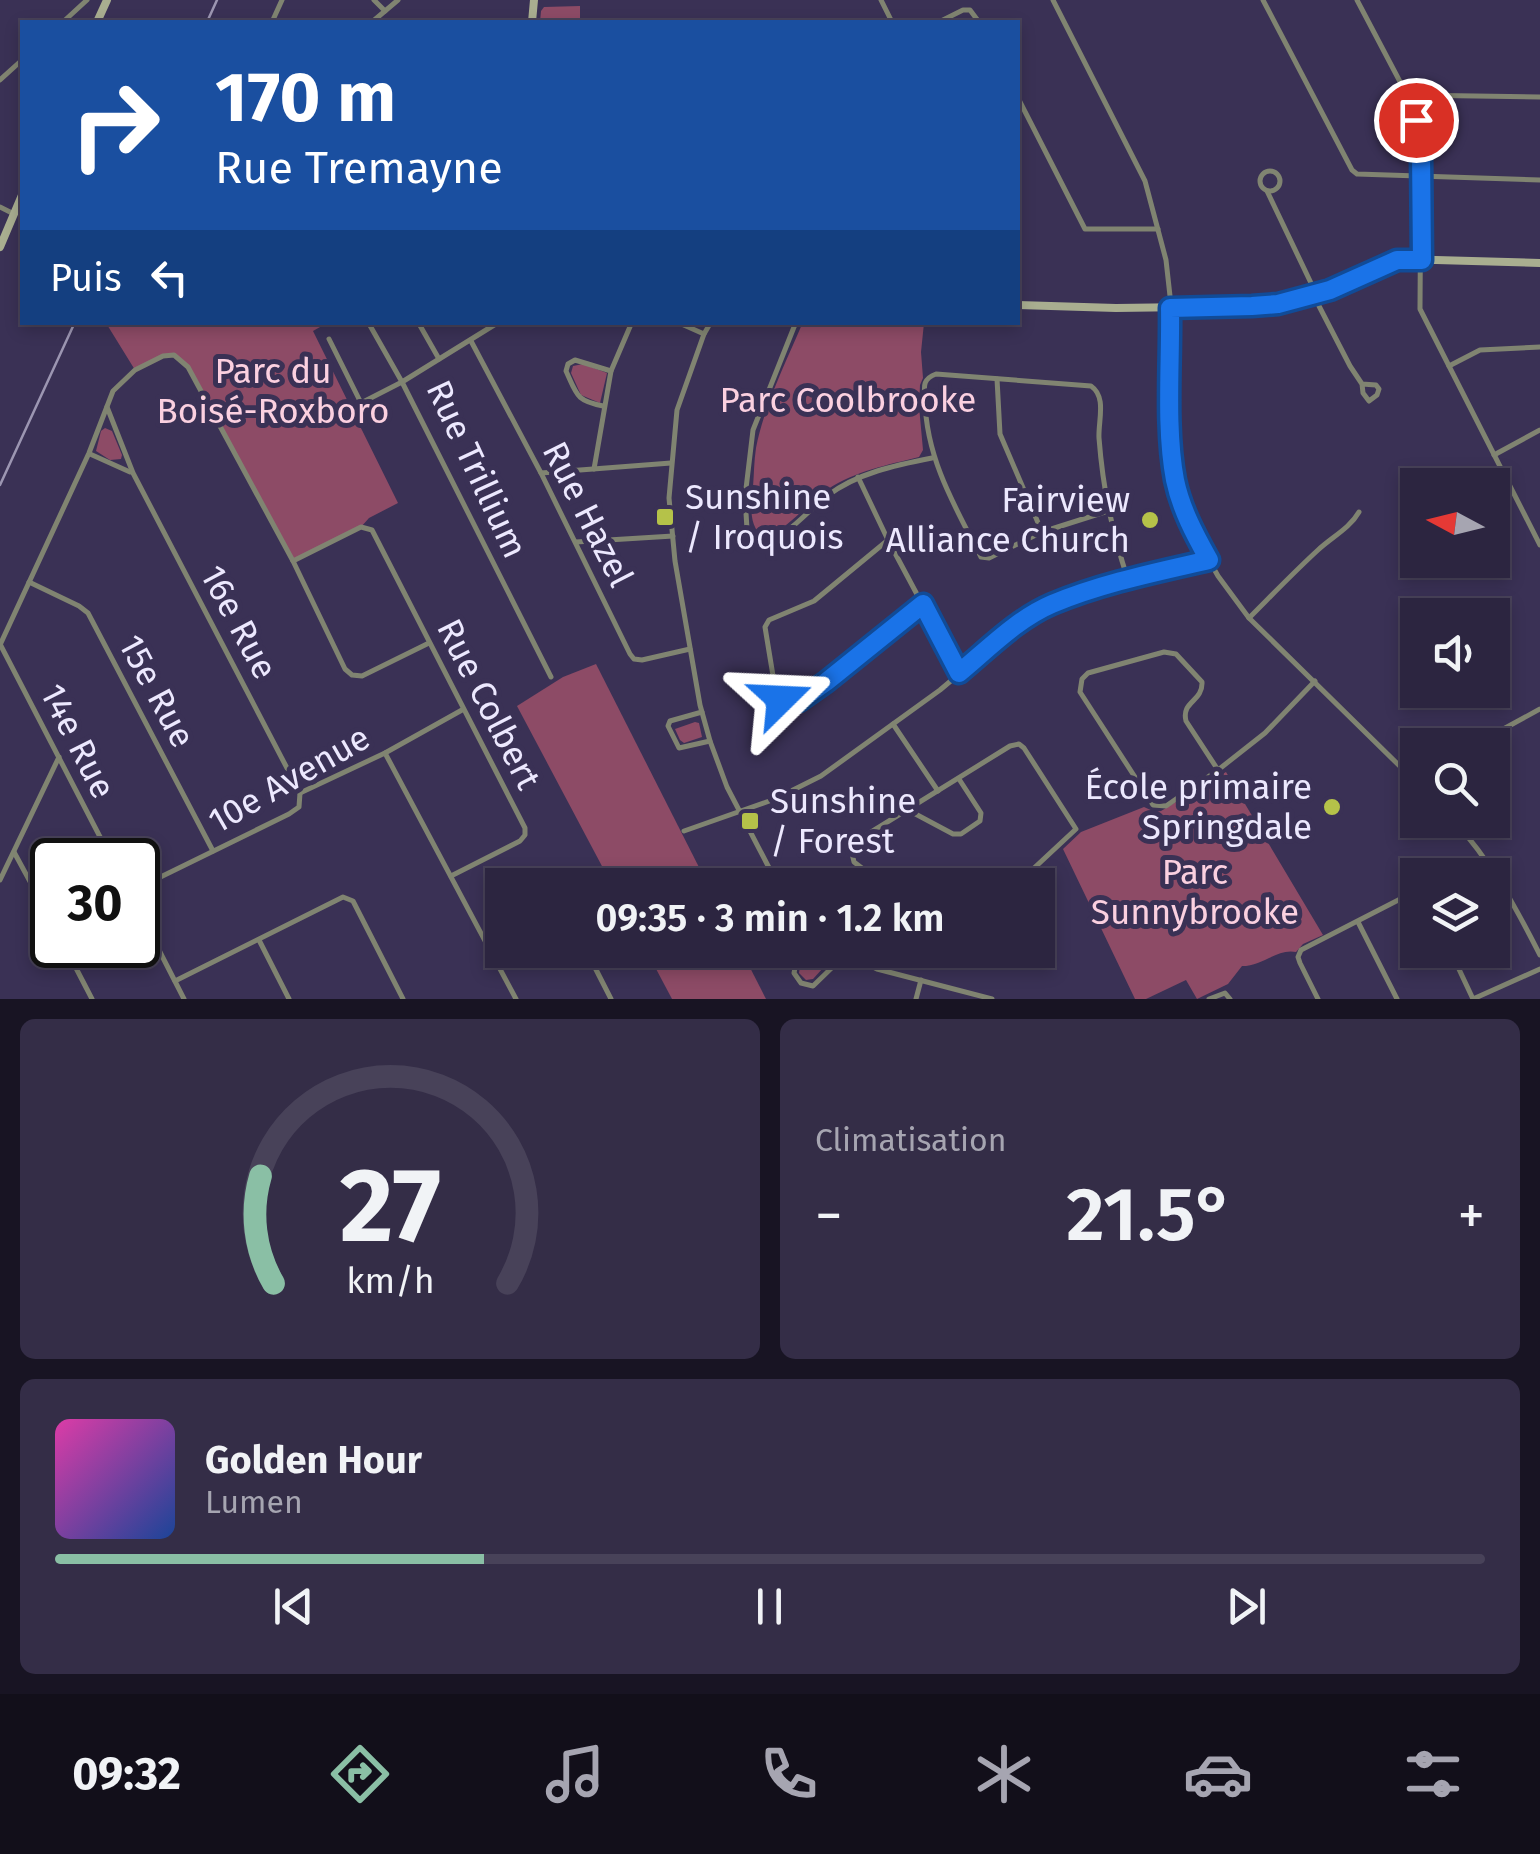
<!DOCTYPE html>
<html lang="fr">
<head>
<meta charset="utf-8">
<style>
	body { margin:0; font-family:"Fira Sans",sans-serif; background:#342d47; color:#f1f3f6; height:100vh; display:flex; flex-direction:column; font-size:38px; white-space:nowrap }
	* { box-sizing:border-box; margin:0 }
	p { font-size:32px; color:#a6a5b1 }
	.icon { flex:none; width:55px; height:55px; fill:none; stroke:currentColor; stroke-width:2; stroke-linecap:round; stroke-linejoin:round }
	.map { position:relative; height:999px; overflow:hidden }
	.side { display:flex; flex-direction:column; gap:20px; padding:20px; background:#181423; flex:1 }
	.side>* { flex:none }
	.hud { position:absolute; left:20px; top:20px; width:1000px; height:305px; border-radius:0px; box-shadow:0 5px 15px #0003,0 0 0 2px #484259; background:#1a4fa0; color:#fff; overflow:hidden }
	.needle { width:65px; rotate:277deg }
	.tools { position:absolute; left:1400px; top:468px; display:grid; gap:20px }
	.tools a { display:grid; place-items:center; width:110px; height:110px; border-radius:0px; background:#2c2540; box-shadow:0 5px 15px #0003,0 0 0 2px #484259; font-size:50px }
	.speed { position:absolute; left:30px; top:838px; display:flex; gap:20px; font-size:50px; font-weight:700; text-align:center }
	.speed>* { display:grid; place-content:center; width:130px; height:130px; border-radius:50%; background:#2c2540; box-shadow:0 5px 15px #0003,0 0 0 2px #484259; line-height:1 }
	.speed .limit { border:5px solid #111; border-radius:15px; background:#fff; color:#111 }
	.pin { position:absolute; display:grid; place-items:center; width:85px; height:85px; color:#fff; margin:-42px; border:5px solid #fff; border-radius:50%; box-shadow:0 2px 10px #0007 }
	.me { position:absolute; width:110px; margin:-55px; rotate:69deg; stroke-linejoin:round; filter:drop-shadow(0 0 8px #0008) }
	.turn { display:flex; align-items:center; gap:35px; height:210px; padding:0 30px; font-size:45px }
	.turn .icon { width:130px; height:130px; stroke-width:2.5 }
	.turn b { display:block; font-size:70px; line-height:85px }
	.then { display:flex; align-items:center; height:95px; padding:0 30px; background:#0003; gap:20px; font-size:38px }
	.big { font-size:75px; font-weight:600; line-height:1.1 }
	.side .card { flex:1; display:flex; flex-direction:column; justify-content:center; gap:15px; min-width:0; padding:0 35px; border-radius:15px; background:#342d47 }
	.side .dial { align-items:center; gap:0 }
	.dial svg { height:260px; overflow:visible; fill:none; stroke:#484259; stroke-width:7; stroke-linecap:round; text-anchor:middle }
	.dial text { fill:#f1f3f6; stroke:none }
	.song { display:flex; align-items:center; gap:30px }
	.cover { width:120px; height:120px; border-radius:15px; background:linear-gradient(135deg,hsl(320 70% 55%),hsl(220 70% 35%)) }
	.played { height:10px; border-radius:5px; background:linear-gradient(90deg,#8abfa5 30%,#484259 30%) }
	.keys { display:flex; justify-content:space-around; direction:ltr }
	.heat { display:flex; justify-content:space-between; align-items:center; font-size:55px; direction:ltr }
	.side .tiles { flex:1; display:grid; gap:20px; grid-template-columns:1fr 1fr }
	.card:last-child { grid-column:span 2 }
	.trip { position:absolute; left:485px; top:868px; width:570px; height:100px; border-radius:0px; background:#2c2540; box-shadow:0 5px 15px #0003,0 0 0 2px #484259; font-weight:600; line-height:100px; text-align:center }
	.tab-bar { display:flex; height:160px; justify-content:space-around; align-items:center; background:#120f1a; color:#a6a5b1 }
	.tab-bar .icon { width:70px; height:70px }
	.tab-bar .active { color:#8abfa5 }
	.tab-bar b { font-size:45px; color:#f1f3f6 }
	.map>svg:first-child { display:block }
	.green { fill:#8d4b66 }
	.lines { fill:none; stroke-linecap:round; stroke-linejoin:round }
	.street { stroke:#808471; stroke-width:5 }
	.secondary { stroke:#a9ae90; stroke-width:8 }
	.tram { stroke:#9c96b2; stroke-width:2.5 }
	.route-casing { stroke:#114b97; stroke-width:25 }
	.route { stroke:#1a73e8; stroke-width:18 }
	.poi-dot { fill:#b5c249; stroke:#3a3155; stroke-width:4 }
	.labels { text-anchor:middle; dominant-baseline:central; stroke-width:10; stroke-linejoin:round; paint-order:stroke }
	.park-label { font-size:35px; fill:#fbd0e0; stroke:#3a3155 }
	.street-label { font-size:35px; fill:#ece8fe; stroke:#3a3155 }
	.poi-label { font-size:35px; fill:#ece8fe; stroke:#3a3155; text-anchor:start }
</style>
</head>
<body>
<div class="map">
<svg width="1540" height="999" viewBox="0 0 1540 999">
	<rect width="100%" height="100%" fill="#3a3155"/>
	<g class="green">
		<path d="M580 6V22H540L541 11 544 7Z"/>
		<path d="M803 322 924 323 921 352 923 378 920 385 919 406 923 450 919 457C887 465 856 471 828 489 804 505 792 527 764 537 748 527 751 505 753 487 754 474 754 461 756 448 764 406 786 362 803 322Z"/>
		<path d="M106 323H327L313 331 398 503 369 518 361 527 293 561 188 367 173 355 163 356 135 370Z"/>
		<path d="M583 364 607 373 600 403 581 395 571 373 573 366Z"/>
		<path d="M105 428 112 431 122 455 121 459 110 460 96 451 101 431Z"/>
		<path d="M596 664 708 885H612L517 706 563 677Z"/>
		<path d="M695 722 699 723 702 737 684 743 680 740 675 729Z"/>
		<path d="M1226 772 1323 935 1303 944 1296 952C1278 948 1263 966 1242 966L1228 984 1197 999 1186 980 1146 999H1135L1063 849 1081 832 1144 807 1155 812 1161 811Z"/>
		<path d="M646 950H741L766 999H672Z"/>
		<path d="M814 950H831L834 956 813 979 806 980 799 973 800 966Z"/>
	</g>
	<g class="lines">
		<g class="street">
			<path d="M374 0 385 11"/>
			<path d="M881 0 892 22"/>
			<path d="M1053 0 1145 181 1166 260 1170 296 1171 440 1175 482 1192 530 1218 576 1249 618 1418 784"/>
			<path d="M1263 0 1352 170 1357 174 1540 180"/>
			<path d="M1357 0 1407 95 1416 120 1421 151 1420 309 1540 545"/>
			<path d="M63 22 87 0"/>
			<path d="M66 22H78"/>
			<path d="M272 22 282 0"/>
			<path d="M372 22 398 0"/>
			<path d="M939 22 963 10H970L979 22"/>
			<path d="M0 80 22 60"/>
			<path d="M1408 95 1540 97"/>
			<path d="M1018 98 1085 229H1158"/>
			<circle cx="1270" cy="181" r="10"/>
			<path d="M1267 191 1311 283 1319 306 1350 366 1362 384 1363 393 1369 401 1377 395 1379 389 1376 385 1362 384"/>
			<path d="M0 207 14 214"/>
			<path d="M418 322 439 359"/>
			<path d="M499 322 402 382 551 677"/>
			<path d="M677 322 704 334"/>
			<path d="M711 322 704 334 677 410 669 498 675 561 700 705 710 741 727 787 778 885"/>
			<path d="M796 322 753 430 745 497 747 529 751 538 763 543C791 534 804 514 827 496 857 473 896 465 932 458"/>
			<path d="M329 339 361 403 402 382 368 322"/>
			<path d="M471 341 541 473 630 654 634 659 642 660 690 649"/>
			<path d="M1449 366 1480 350 1540 347"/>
			<path d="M611 371 632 322"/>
			<path d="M997 379 1000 434 1042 532"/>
			<path d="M107 407 133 473 300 793"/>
			<path d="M90 454 130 472"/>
			<path d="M1494 455 1540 430"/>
			<path d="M594 469 611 371 575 360 568 364 566 371C577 395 576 401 603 406"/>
			<path d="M541 473 671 463"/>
			<path d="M858 477 888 540 959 673"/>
			<path d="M1108 511 1042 532 989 558 981 557C955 507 926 458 925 400 924 387 922 379 936 374L1091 386C1107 397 1098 421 1099 438 1103 490 1112 531 1128 580"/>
			<path d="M888 540 814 601 769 620 765 627 776 694 788 702C817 698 896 626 923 604"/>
			<path d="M576 542 673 536"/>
			<path d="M293 561 361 527 372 530 525 828V835L520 841 451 876"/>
			<path d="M29 582 79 606 88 613 213 851"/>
			<path d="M1249 618C1272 595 1294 572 1318 550 1332 537 1350 528 1359 512"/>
			<path d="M0 644 112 860"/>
			<path d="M0 645 89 453 113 391 135 370 163 356 174 355 188 367 293 561 345 669 352 675 362 676 429 643"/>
			<path d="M702 712 670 721 668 726 679 748 710 741"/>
			<path d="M893 724 938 791"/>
			<path d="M1474 745 1540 709"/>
			<path d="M385 753 516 999"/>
			<path d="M1218 770 1186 721C1181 701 1203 702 1202 682L1176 654 1164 652 1088 673 1082 679 1080 692 1153 805 1166 806 1218 770 1265 733 1315 681"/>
			<path d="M300 793 385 753 462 710"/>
			<path d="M908 810 953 834H961L980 821 981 813 959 779"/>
			<path d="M1453 820C1490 859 1516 908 1540 955"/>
			<path d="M684 831 775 799 821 776 940 690 1016 626 1050 605 1108 585 1209 560"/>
			<path d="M14 852 52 922"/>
			<path d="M0 880 59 757"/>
			<path d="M759 885 773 876"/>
			<path d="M884 885 854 862 851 849 855 842 1010 746 1019 744 1024 748 1076 829 1016 885"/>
			<path d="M138 888 289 814 299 807 300 793"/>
			<path d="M138 909 184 999"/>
			<path d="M1358 922 1397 999"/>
			<path d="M259 940 289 999"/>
			<path d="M64 945 92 999"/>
			<path d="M488 945 502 937"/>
			<path d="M586 950 611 999"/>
			<path d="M808 950 796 963 794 973 801 983 813 986 846 954"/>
			<path d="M840 950 877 969 992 999"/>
			<path d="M1450 950 1473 999"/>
			<path d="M175 981 343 897 353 901 403 999"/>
			<path d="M916 999 921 980"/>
			<path d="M1209 999 1225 993 1230 999"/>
			<path d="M1318 999 1300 963 1298 957 1301 950 1412 893 1418 895"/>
			<path d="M1473 999 1540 969"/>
		</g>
		<g class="secondary">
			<path d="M97 22 107 0"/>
			<path d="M532 22 534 0"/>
			<path d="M0 247 22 195"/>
			<path d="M1018 305 1116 308 1262 306 1287 302 1330 290 1400 259 1540 263"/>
		</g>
		<g class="tram">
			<path d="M207 22 217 0"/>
			<path d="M0 485 75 322"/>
		</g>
	</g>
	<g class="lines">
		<defs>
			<path id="route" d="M781 699 788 702 799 701 826 682 923 604 959 673C988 649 1017 619 1052 604 1102 583 1157 572 1209 560 1195 535 1181 509 1175 480 1165 427 1171 362 1170 308L1252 306 1278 304 1330 290 1397 260H1422L1421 152 1416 120"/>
		</defs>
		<use href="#route" class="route-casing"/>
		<use href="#route" class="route"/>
	</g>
	<g class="poi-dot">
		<rect x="655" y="507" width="20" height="20" rx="5"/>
		<circle cx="1150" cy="520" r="10"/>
		<circle cx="1332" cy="807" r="10"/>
		<rect x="740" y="811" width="20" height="20" rx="5"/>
	</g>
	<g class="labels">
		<g class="park-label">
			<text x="273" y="371">Parc du<tspan x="273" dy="40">Boisé-Roxboro</tspan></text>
			<text x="848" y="400">Parc Coolbrooke</text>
			<text x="1195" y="872">Parc<tspan x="1195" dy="40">Sunnybrooke</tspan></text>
		</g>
		<g class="street-label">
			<text transform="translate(477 469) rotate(65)">Rue Trillium</text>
			<text transform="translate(588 514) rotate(63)">Rue Hazel</text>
			<text transform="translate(239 622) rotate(62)">16e Rue</text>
			<text transform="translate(157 691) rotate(62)">15e Rue</text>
			<text transform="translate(489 704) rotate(63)">Rue Colbert</text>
			<text transform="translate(78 741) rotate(63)">14e Rue</text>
			<text transform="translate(289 779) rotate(-30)">10e Avenue</text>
		</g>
		<g class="poi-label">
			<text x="685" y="497">Sunshine<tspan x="685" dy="40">/ Iroquois</tspan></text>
			<text x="1130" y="500" text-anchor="end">Fairview<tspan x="1130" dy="40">Alliance Church</tspan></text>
			<text x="1312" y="787" text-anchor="end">École primaire<tspan x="1312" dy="40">Springdale</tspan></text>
			<text x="770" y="801">Sunshine<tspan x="770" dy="40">/ Forest</tspan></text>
		</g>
	</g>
</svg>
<div class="tools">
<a><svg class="needle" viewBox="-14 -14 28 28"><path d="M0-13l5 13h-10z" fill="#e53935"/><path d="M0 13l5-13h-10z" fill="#a6a5b1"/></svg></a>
<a><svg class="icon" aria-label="sound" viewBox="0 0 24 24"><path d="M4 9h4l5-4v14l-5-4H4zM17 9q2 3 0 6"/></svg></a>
<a><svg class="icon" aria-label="search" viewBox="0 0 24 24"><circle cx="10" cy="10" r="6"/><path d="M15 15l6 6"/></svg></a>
<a><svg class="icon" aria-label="layers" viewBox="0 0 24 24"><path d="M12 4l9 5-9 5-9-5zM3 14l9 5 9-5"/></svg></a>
</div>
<div class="speed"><div class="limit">30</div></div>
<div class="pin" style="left:1416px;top:120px;background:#d93025"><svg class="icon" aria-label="arrive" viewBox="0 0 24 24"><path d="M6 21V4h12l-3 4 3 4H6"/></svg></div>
<svg class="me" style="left:781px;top:699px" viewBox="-20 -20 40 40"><path d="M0-17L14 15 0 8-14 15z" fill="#1a73e8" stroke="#fff" stroke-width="4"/></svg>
<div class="trip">09:35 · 3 min · 1.2 km</div>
<div class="hud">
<div class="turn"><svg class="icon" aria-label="right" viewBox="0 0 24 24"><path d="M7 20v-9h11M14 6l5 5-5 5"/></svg><div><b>170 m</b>Rue Tremayne</div></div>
<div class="then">Puis<svg class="icon" aria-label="left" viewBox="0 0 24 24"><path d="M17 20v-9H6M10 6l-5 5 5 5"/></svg></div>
</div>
</div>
<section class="side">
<div class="tiles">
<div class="card dial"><svg viewBox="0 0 100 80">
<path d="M14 69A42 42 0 1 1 86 69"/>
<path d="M14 69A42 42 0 0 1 10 36" stroke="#8abfa5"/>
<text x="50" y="56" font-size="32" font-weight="700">27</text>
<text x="50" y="72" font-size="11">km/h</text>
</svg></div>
<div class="card"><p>Climatisation</p>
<div class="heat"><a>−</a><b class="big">21.5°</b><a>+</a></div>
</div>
<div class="card">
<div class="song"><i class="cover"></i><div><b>Golden Hour</b><p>Lumen</p></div></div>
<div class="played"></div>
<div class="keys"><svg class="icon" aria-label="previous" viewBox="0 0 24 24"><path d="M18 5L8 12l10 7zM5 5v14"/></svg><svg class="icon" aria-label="pause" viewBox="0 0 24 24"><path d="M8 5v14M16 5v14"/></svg><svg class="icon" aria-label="next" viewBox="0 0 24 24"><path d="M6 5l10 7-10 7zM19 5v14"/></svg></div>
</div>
</div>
</section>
<nav class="tab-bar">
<b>09:32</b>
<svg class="icon active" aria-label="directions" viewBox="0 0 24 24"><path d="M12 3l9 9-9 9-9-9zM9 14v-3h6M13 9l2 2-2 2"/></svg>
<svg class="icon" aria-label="music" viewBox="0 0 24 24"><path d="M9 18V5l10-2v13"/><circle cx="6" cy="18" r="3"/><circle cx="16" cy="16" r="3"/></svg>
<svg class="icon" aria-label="phone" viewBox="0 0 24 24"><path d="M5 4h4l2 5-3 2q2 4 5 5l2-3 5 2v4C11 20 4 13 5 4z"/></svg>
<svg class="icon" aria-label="climate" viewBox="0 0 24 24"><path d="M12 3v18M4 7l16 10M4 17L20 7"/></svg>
<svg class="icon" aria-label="car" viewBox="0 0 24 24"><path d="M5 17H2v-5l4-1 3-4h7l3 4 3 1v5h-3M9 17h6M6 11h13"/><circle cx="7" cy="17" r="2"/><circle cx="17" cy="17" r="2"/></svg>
<svg class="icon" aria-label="filters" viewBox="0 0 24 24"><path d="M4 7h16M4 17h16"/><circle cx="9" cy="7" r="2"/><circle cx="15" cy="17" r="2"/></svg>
</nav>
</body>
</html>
